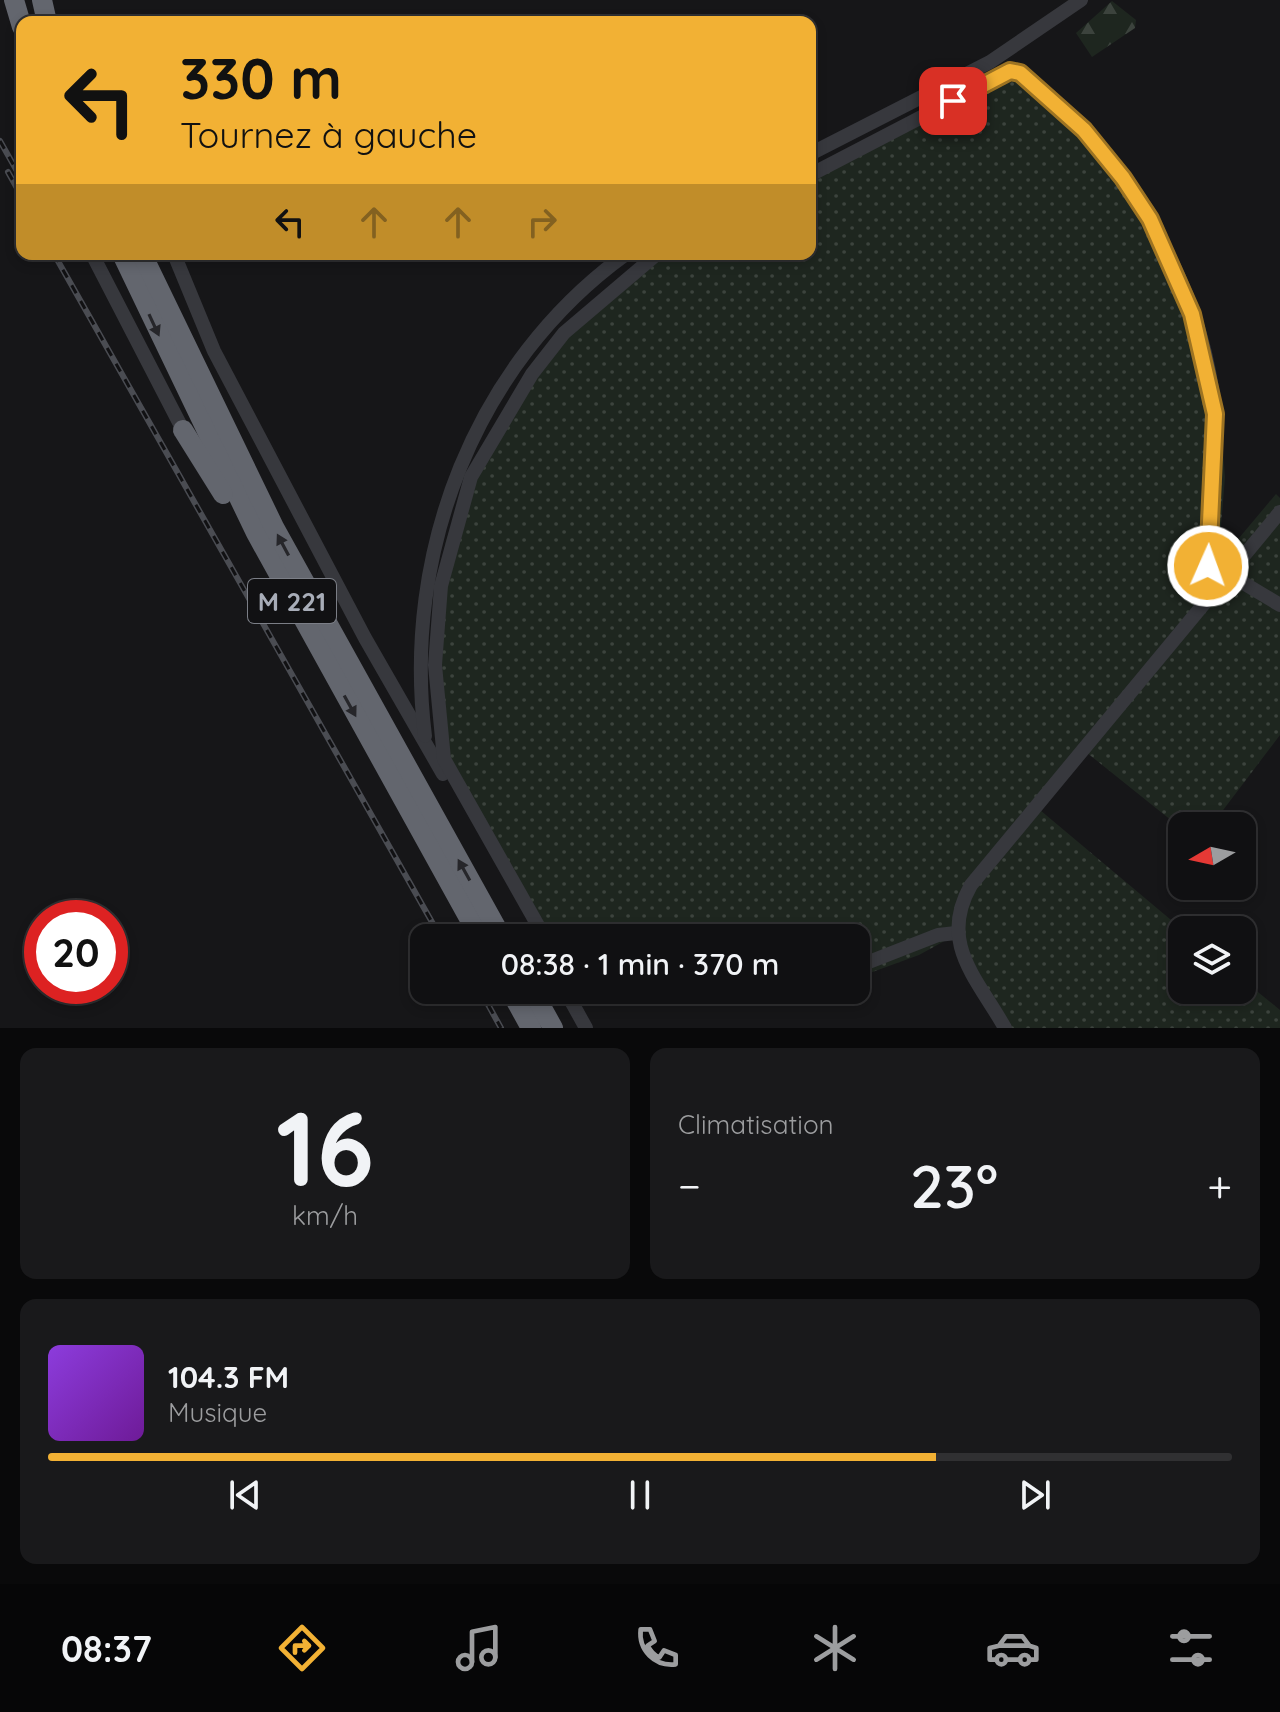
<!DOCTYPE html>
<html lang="fr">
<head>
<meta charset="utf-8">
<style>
	body { margin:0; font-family:Quicksand,sans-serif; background:#19191b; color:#f1f3f6; height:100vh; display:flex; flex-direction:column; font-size:30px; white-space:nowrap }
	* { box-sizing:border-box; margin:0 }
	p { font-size:26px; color:#9c9d9f }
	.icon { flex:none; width:44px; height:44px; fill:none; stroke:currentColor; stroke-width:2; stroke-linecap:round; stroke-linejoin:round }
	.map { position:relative; height:1028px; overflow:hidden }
	.details { display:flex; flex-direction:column; gap:20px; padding:20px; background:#09090a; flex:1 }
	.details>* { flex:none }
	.guide { position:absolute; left:16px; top:16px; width:800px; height:244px; border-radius:16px; box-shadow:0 4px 12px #0003,0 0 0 2px #303032; background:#f2b134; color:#111; overflow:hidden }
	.needle { width:52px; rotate:261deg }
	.buttons { position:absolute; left:1168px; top:812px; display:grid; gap:16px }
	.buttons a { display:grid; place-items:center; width:88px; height:88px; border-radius:16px; background:#101012; box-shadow:0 4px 12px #0003,0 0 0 2px #303032; font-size:40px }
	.speed { position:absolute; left:24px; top:900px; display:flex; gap:16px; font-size:40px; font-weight:700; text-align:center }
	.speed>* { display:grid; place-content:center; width:104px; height:104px; border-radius:50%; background:#101012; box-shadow:0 4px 12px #0003,0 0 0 2px #303032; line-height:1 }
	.speed .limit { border:12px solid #d22; background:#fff; color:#111 }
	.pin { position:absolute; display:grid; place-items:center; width:68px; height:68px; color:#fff; margin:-34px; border-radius:16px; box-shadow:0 4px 12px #0006 }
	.me { position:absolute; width:88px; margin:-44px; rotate:2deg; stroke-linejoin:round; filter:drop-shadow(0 0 6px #0008) }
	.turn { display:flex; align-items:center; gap:28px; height:168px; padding:0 32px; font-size:36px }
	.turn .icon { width:104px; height:104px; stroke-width:2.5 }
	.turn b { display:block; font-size:56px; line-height:68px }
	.lanes { display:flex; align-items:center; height:76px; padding:0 32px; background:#0003; justify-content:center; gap:40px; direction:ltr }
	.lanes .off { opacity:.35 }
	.big { font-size:60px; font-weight:600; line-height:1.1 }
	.details .card { flex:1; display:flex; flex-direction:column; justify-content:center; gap:12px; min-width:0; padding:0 28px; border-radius:16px; background:#19191b }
	.details .dial { align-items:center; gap:0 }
	.dial b { font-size:104px; line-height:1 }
	.song { display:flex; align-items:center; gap:24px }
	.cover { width:96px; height:96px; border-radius:12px; background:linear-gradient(135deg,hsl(270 70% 55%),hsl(280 70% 35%)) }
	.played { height:8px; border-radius:4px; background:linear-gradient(90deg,#f2b134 75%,#303032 75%) }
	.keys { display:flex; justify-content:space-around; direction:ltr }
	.heat { display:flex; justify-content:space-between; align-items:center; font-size:44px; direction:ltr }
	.details .tiles { flex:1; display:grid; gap:20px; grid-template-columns:1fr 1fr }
	.card:last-child { grid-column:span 2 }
	.trip { position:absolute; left:410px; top:924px; width:460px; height:80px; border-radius:16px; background:#101012; box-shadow:0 4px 12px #0003,0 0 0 2px #303032; font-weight:600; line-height:80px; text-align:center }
	.dock { display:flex; height:128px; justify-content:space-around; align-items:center; background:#060607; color:#9c9d9f }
	.dock .icon { width:56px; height:56px }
	.dock .on { color:#f2b134 }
	.dock b { font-size:36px; color:#f1f3f6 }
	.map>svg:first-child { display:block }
	.grass { fill:url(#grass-dots) }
	.forest { fill:url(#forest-firs) }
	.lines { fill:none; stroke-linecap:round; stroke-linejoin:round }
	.minor { stroke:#37383d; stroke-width:14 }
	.highway { stroke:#63666e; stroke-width:20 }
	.rail-casing { stroke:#4a4c52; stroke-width:6 }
	.rail { stroke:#111113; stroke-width:3; stroke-dasharray:9; stroke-linecap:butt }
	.oneway { fill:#26262a }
	.route-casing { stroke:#9d7322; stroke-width:20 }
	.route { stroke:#f2b134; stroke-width:14 }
	.labels { text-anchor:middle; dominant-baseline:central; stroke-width:8; stroke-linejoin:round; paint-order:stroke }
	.shield { fill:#111113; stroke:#7b7e86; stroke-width:2 }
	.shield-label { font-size:26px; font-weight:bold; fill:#a8adb8 }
</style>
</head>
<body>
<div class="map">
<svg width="1280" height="1028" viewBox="0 0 1280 1028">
	<defs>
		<pattern id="grass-dots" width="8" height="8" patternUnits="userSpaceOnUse" patternTransform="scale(2)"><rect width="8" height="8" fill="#1e261f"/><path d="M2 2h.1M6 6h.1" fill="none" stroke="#3c433d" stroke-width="1.8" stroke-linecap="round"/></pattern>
		<pattern id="forest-firs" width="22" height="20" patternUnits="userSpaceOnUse" patternTransform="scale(2)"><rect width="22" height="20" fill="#1e261f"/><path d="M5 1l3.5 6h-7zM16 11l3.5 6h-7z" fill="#3c433d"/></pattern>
	</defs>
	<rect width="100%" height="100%" fill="#161618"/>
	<g class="grass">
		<path d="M1017 62 1067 105 1113 157 1170 248 1220 416 1225 477 1218 563 1276 494 1280 498V735L1211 826 1182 829 1081 748 1040 810 1183 930 1182 990H1242V979L1280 1010V1028H1009L963 950 959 933 919 955 856 978V938H540L439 759 438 580 446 541 467 478 527 375 651 254H810V170Z"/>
		<path d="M599 990H811C743 1007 668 1003 599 990Z"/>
	</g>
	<path class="forest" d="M1112 1 1136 20 1135 28 1092 57 1076 33Z"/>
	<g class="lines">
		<g class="minor">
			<path d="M810 154 990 62 1081 0"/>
			<path d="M810 175 1010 71 1020 73C1122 156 1202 277 1215 412 1215 421 1212 432 1212 442 1209 491 1203 545 1214 593"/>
			<path d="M92 254 183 430"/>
			<path d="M174 254 214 351 365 638 443 774"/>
			<path d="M1230 575 1280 605"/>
			<path d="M425 736C402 553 475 363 626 254"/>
			<path d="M545 938 444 759 435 665 441 586 471 477 532 374 564 333 657 254"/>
			<path d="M856 967 938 935 956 933"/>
			<path d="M565 990 586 1028"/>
			<path d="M626 990 682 996 750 990"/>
			<path d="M1005 1028C977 978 938 943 971 885L1280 512"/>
		</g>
		<g class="highway">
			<path d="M14 0 22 27"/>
			<path d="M42 0 47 22"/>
			<path d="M122 254 256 533 480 938"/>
			<path d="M142 254 274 527 502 938"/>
			<path d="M183 430 223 494"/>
			<path d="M510 990 531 1028"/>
			<path d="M532 990 553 1028"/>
		</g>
		<defs>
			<g id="rail">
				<path d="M0 141 22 180"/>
				<path d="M8 172 22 197"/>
				<path d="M54 254 441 938"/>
				<path d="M480 990 501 1028"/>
			</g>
		</defs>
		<use href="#rail" class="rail-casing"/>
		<use href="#rail" class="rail"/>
	</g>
	<defs><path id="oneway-solid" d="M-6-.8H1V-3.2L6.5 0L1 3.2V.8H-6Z" transform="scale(2)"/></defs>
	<g class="oneway">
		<use href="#oneway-solid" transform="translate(154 325) rotate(65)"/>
		<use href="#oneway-solid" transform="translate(283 545) rotate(-118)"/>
		<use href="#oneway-solid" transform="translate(350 706) rotate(61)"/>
		<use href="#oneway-solid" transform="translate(464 870) rotate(-119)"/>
	</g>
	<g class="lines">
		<defs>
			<path id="route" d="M953 101 1010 71 1020 73 1084 130 1123 178 1150 219 1192 314 1215 414 1208 566"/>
		</defs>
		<use href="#route" class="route-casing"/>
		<use href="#route" class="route"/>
	</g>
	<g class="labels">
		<rect class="shield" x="248" y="579" width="88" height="44" rx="6"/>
		<g class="shield-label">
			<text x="292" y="601">M 221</text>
		</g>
	</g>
</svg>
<div class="buttons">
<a><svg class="needle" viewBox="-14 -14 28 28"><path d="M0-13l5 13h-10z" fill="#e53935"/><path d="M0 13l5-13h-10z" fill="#9c9d9f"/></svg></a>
<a><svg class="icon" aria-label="layers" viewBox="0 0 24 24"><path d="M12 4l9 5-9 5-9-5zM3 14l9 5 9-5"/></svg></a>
</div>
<div class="speed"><div class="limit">20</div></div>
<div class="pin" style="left:953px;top:101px;background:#d93025"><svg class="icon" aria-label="arrive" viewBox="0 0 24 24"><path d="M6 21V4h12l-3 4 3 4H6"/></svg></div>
<svg class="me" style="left:1208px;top:566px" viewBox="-20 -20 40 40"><circle r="17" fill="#f2b134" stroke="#fff" stroke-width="3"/><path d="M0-11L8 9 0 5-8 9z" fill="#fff"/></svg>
<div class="trip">08:38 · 1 min · 370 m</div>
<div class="guide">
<div class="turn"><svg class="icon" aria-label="left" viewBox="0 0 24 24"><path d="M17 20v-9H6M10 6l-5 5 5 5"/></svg><div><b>330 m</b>Tournez à gauche</div></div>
<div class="lanes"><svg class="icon" aria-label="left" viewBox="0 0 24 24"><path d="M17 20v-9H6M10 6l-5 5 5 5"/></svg><svg class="icon off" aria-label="ahead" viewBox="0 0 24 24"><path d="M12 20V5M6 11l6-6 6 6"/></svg><svg class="icon off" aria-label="ahead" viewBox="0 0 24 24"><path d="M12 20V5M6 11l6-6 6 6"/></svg><svg class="icon off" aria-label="right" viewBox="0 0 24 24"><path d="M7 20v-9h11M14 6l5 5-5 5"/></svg></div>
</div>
</div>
<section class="details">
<div class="tiles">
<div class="card dial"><b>16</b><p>km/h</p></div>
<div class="card"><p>Climatisation</p>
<div class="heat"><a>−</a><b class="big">23°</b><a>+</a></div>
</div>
<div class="card">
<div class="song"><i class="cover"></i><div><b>104.3 FM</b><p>Musique</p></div></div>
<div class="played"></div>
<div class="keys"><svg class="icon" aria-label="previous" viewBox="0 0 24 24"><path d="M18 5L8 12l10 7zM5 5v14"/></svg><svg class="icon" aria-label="pause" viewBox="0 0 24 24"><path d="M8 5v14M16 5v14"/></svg><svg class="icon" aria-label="next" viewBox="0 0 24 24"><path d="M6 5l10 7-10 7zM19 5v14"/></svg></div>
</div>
</div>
</section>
<nav class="dock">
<b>08:37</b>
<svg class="icon on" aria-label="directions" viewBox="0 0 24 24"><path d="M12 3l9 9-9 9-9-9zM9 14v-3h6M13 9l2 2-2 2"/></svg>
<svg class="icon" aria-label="music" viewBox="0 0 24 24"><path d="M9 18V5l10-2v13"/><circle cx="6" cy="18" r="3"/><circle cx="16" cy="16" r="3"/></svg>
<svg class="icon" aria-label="phone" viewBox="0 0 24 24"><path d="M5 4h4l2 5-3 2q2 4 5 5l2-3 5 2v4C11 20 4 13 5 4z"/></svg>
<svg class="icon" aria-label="climate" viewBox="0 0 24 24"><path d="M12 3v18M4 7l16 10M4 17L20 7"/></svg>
<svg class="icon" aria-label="car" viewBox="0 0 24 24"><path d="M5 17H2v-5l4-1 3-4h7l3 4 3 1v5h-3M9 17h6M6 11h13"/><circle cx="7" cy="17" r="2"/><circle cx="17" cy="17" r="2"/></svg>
<svg class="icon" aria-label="filters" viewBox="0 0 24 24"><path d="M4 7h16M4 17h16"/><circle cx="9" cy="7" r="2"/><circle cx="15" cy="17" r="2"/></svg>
</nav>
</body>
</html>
